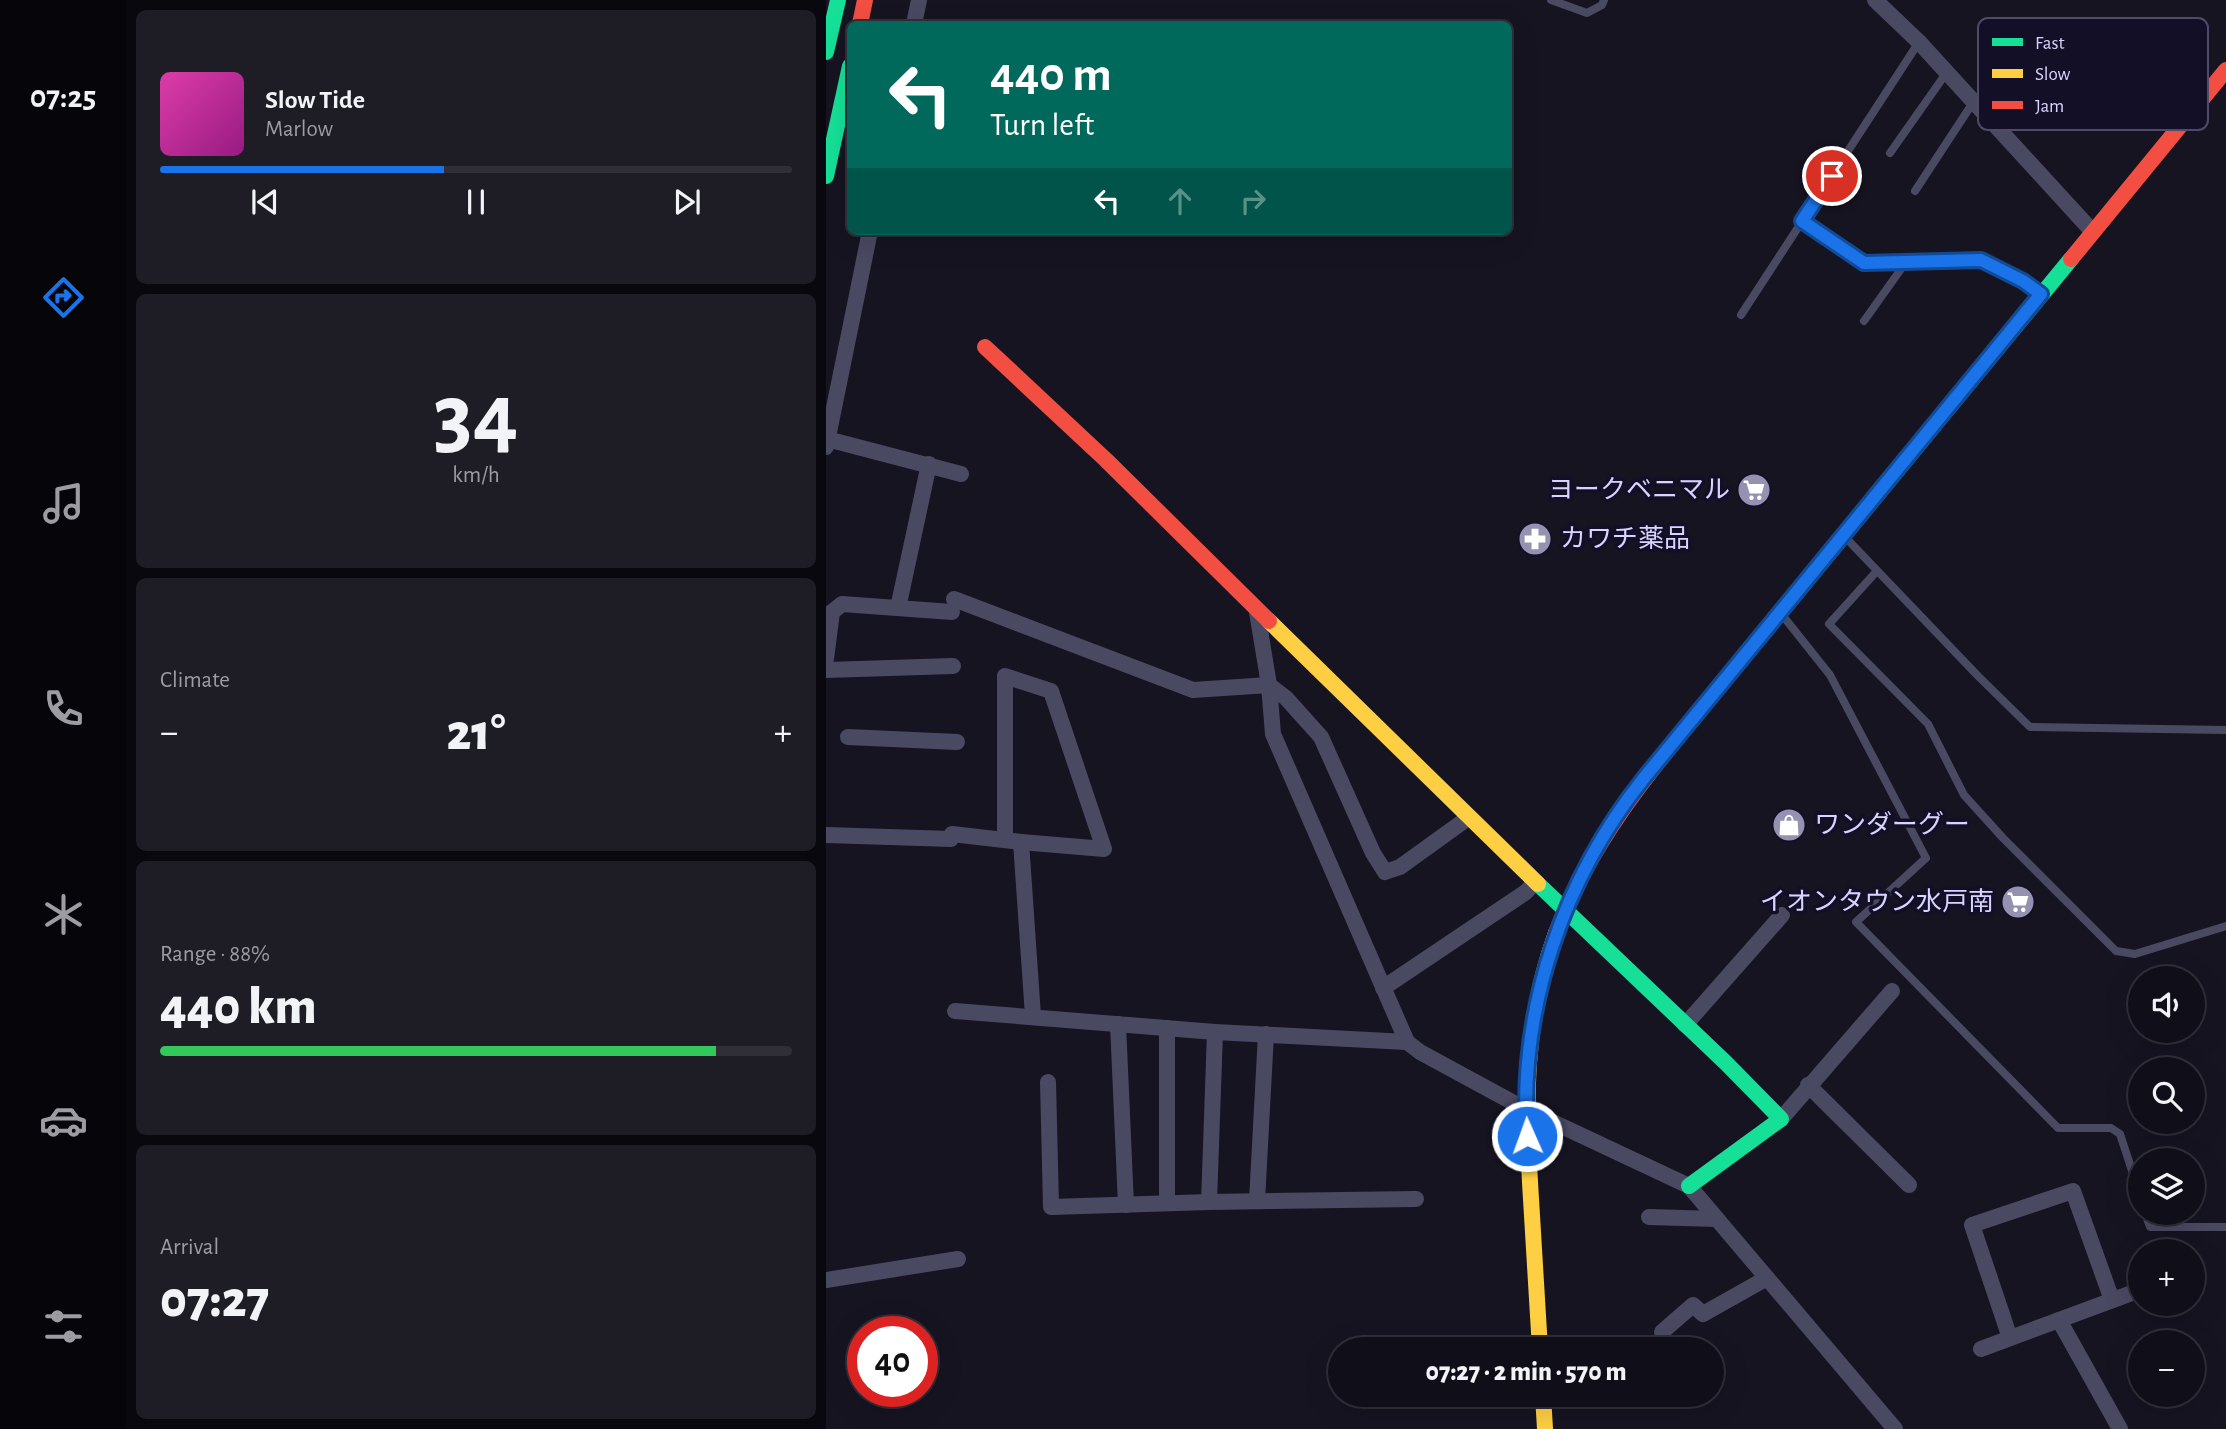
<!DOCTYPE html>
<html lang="en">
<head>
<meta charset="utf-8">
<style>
	body { margin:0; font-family:"Alegreya Sans","Noto Sans JP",sans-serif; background:#1e1d26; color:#f1f3f6; height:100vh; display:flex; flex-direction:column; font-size:26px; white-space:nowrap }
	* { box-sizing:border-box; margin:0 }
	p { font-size:23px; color:#9c9ca2 }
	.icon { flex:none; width:38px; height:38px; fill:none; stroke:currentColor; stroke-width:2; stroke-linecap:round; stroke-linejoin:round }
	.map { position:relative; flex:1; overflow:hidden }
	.sheet { display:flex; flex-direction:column; gap:10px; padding:10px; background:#09080e; width:700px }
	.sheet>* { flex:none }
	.hud { position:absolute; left:21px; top:21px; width:665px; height:214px; border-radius:10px; box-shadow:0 7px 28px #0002,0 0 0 2px #302f38; background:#00695c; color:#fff; overflow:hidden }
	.controls { position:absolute; left:1302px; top:966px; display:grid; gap:14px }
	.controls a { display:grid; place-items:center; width:77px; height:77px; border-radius:50%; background:#100f19; box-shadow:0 7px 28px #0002,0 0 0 2px #302f38; font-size:35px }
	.speed { position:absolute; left:21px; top:1316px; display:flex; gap:14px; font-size:35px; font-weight:700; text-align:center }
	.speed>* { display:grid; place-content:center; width:91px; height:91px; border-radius:50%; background:#100f19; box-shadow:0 7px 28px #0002,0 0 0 2px #302f38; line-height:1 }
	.speed .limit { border:10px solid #d22; background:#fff; color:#111 }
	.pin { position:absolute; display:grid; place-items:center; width:60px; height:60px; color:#fff; margin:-30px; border:4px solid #fff; border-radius:50%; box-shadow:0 2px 7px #0007 }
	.me { position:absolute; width:77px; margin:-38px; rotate:358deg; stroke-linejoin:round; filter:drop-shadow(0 0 5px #0008) }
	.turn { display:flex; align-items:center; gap:24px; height:147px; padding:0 28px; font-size:32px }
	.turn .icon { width:91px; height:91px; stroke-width:2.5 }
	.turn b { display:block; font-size:49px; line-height:60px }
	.lanes { display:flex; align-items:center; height:66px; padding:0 28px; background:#0003; justify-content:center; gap:35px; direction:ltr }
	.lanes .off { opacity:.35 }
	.big { font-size:52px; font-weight:800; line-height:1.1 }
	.sheet .card { flex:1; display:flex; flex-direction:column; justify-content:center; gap:10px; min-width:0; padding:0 24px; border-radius:10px; background:#1e1d26 }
	.sheet .dial { align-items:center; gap:0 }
	.dial b { font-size:91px; line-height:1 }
	.song { display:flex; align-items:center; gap:21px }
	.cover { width:84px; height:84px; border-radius:10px; background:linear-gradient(135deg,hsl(320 70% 55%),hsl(310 70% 35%)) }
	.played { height:7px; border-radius:4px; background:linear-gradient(90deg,#1a73e8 45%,#302f38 45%) }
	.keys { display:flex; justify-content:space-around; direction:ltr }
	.heat { display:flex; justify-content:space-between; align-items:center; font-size:38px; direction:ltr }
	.charge { height:10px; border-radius:5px; background:linear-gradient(90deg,#34c759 88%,#302f38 0) }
	.trip { position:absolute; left:502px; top:1337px; width:396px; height:70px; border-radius:35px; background:#100f19; box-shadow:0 7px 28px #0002,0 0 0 2px #302f38; font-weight:800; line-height:70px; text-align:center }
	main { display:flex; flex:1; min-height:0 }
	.menu { display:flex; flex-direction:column; width:126px; justify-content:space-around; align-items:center; background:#06060a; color:#9c9ca2 }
	.menu .icon { width:49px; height:49px }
	.menu .active { color:#1a73e8 }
	.menu b { font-size:32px; color:#f1f3f6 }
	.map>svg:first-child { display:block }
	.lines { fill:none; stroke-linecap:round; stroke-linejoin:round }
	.lane { stroke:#4a4962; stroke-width:8 }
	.street { stroke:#4a4962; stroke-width:16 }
	.fast { stroke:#16e098; stroke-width:16 }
	.slow { stroke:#ffcf43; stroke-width:16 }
	.jam { stroke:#f24e42; stroke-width:16 }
	.route-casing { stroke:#114b97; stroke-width:18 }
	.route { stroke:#1a73e8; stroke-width:12 }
	.labels { text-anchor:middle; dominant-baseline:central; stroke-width:7; stroke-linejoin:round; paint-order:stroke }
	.poi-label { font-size:26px; fill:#d9d4ff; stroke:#130f26; text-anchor:end }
	.key { fill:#130f26; stroke:#4e4a67; stroke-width:2 }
	.key-label { font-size:19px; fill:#d9d4ff }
</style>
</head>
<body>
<main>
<nav class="menu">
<b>07:25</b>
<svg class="icon active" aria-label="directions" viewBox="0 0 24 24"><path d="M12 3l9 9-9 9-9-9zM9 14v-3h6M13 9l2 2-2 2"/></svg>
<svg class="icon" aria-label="music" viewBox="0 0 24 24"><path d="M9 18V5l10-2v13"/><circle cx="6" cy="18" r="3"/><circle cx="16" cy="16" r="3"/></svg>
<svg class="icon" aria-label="phone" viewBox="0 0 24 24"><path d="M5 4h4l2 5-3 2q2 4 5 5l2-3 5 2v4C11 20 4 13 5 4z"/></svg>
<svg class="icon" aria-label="climate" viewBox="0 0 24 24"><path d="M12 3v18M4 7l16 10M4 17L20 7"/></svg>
<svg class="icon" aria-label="car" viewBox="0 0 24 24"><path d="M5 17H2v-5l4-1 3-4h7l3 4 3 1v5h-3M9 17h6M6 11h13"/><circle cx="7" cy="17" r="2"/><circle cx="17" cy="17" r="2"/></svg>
<svg class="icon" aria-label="filters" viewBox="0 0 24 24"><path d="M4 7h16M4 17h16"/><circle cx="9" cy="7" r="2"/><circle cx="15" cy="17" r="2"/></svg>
</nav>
<section class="sheet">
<div class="card">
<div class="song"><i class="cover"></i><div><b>Slow Tide</b><p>Marlow</p></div></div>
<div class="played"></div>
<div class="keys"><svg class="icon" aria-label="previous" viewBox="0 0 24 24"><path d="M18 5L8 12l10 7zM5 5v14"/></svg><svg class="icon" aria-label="pause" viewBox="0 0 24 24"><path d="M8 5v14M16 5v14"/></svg><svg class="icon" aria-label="next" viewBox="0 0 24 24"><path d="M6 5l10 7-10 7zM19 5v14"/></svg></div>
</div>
<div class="card dial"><b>34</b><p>km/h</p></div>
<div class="card"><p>Climate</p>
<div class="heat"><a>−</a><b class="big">21°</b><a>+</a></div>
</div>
<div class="card"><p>Range · 88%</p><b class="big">440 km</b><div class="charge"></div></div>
<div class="card"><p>Arrival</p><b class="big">07:27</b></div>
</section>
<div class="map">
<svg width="1400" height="1429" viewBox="0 0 1400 1429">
	<rect width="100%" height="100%" fill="#161421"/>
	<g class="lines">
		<g class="lane">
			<path d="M725 0 761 13 776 5 778 0"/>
			<path d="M1064 153 1121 72"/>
			<path d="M1089 191 1148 101"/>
			<path d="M976 221 1038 263 1155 260 1197 281 1215 294"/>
			<path d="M915 315 1093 42"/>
			<path d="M1038 321 1080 262"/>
			<path d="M1019 537 1152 676 1204 727 1400 730"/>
			<path d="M1050 572 1003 624 1102 724 1138 795 1177 838 1290 951 1309 954 1400 926"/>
			<path d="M957 616 1004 675 1100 858 1030 922 1232 1128H1285L1294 1134 1314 1195"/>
			<path d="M1319 1213 1324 1227H1400"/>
		</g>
		<g class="street">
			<path d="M1049 0 1093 42 1266 231"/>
			<path d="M88 24 93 0"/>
			<path d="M1 439 135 474"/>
			<path d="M0 447 44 231"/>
			<path d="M128 599 367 690 443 685 460 698 495 737 547 853 559 872 574 867 642 818"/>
			<path d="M72 608 103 464"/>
			<path d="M431 612 443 685 447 734 581 1042 594 1052 699 1109 863 1186 1069 1429"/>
			<path d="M0 659 6 612 16 604 126 612"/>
			<path d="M0 670 127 666"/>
			<path d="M22 737 131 742"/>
			<path d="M126 834 195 842 207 1016"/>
			<path d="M0 835 125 839"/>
			<path d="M179 840V676L225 691 278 849 195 842"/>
			<path d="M557 988 700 892 708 883"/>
			<path d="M129 1011 389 1032 581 1042"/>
			<path d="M292 1024 300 1205"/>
			<path d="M859 1025 956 915"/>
			<path d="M341 1028V1203"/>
			<path d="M222 1082 225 1207 383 1202 590 1199"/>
			<path d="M982 1085 1083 1185"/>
			<path d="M955 1119 1066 991"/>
			<path d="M431 1201 440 1034"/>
			<path d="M383 1202 389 1032"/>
			<path d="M823 1217 891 1219"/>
			<path d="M0 1280 132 1259"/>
			<path d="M1233 1320 1294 1429"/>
			<path d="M836 1332 867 1305 877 1314 941 1278"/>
			<path d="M1184 1338 1146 1225 1247 1191 1286 1300"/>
			<path d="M1155 1349 1314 1290"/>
		</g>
		<g class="fast">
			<path d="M0 52 12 0"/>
			<path d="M0 176 24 66"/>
			<path d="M908 669 1245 259"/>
			<path d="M712 884 900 1063 955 1119 863 1186"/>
		</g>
		<g class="slow">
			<path d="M443 621 712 884"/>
			<path d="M714 1349C711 1299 708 1249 705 1199 699 1103 697 1025 730 933"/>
			<path d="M717 1395 719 1429"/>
		</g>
		<g class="jam">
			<path d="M34 24 39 0"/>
			<path d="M1245 259 1400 70"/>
			<path d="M159 347 280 460 443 621"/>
			<path d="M730 933C768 831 840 752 908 669"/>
		</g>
	</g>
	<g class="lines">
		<defs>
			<path id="route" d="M701 1136C693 1007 738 878 818 778L1215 294 1197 281 1155 260 1038 263 976 221 1006 176"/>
		</defs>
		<use href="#route" class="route-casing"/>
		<use href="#route" class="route"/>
	</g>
	<defs>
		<symbol id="supermarket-disc" viewBox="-11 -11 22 22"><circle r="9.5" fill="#9591b1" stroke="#130f26"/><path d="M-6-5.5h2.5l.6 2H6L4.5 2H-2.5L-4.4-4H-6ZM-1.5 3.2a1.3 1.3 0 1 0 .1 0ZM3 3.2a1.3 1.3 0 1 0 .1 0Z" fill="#fff"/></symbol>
		<symbol id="pharmacy-disc" viewBox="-11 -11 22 22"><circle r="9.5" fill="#9591b1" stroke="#130f26"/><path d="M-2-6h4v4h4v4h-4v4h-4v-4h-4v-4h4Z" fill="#fff"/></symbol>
		<symbol id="shop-disc" viewBox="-11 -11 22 22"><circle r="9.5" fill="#9591b1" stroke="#130f26"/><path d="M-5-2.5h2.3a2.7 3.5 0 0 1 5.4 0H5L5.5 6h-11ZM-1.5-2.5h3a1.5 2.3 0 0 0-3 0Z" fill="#fff"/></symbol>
	</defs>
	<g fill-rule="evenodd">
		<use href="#supermarket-disc" x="909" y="471" width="38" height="38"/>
		<use href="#pharmacy-disc" x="690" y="520" width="38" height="38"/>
		<use href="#shop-disc" x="944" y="806" width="38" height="38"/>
		<use href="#supermarket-disc" x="1173" y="883" width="38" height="38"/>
	</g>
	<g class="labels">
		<g class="poi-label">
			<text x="904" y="490">ヨークベニマル</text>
			<text x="734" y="539" text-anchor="start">カワチ薬品</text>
			<text x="988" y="825" text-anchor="start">ワンダーグー</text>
			<text x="1168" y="902">イオンタウン水戸南</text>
		</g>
	</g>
	<rect x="1152" y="18" width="230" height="112" rx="10" class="key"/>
	<rect x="1166" y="38" width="31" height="8" fill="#16e098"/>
	<rect x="1166" y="69" width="31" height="9" fill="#ffcf43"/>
	<rect x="1166" y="101" width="31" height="8" fill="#f24e42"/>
	<g class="key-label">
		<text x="1209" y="49">Fast</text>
		<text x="1209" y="80">Slow</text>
		<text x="1209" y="112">Jam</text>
	</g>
</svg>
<div class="controls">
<a><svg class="icon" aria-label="sound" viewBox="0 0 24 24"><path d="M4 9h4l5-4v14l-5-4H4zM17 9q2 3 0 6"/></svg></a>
<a><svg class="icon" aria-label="search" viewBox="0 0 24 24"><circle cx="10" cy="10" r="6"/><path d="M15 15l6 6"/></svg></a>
<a><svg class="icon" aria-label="layers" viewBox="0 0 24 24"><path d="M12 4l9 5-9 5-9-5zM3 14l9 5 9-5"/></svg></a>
<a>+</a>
<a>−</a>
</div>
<div class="speed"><div class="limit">40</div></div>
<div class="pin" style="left:1006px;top:176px;background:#d93025"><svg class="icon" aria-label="arrive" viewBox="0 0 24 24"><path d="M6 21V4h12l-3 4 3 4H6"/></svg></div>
<svg class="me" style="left:701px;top:1136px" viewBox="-20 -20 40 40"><circle r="17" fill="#1a73e8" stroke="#fff" stroke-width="3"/><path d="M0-11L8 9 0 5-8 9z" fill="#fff"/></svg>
<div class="trip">07:27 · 2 min · 570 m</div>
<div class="hud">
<div class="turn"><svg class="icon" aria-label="left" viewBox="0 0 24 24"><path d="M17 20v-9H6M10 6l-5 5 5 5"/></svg><div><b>440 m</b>Turn left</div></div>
<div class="lanes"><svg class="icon" aria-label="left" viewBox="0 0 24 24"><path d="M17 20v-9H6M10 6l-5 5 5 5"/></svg><svg class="icon off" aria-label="ahead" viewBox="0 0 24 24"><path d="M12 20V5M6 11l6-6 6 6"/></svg><svg class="icon off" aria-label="right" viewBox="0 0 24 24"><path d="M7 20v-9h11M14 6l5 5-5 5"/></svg></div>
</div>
</div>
</main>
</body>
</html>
